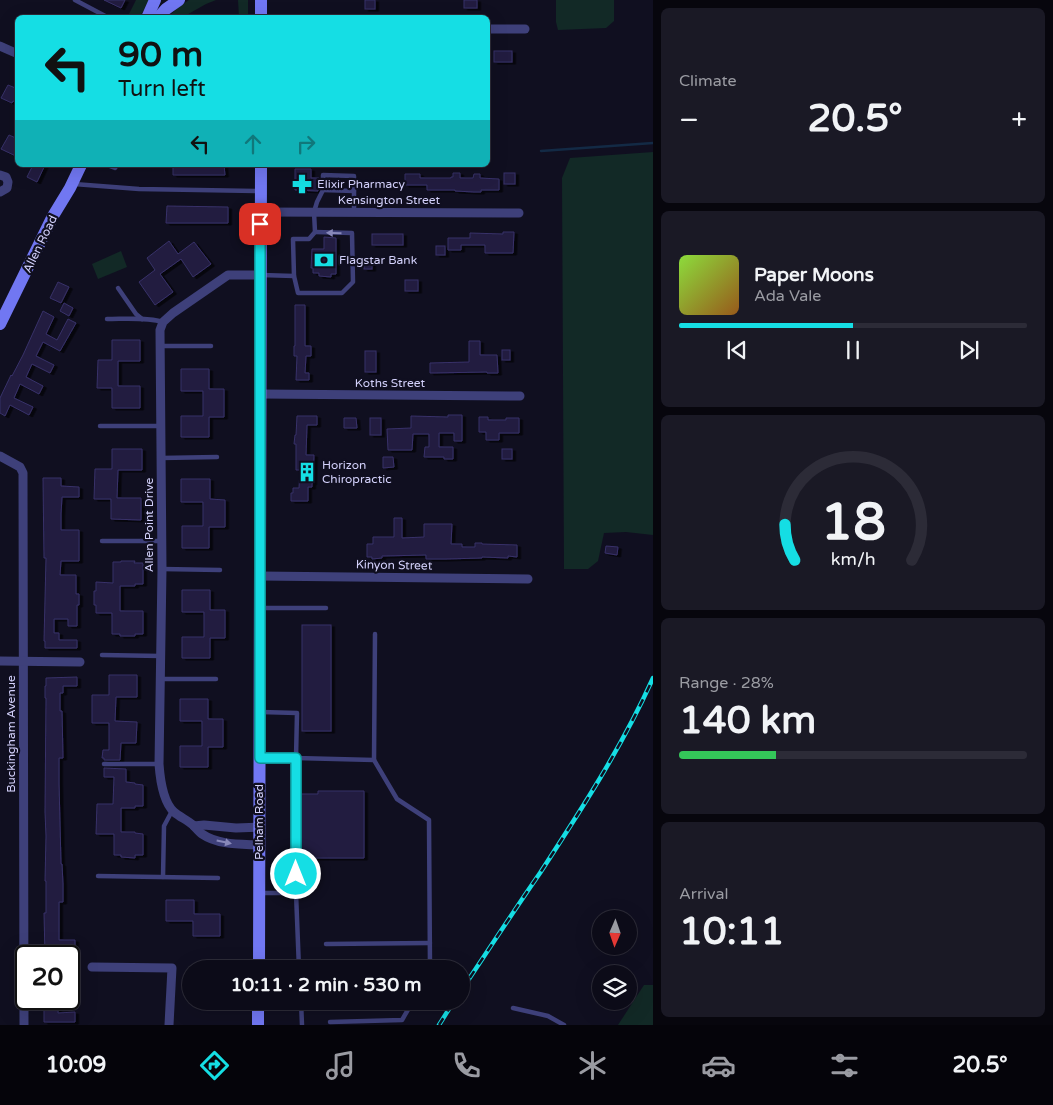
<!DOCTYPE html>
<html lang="en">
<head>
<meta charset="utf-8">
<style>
	body { margin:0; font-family:"Varela Round",sans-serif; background:#1a1925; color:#f1f3f6; height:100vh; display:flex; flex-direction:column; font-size:19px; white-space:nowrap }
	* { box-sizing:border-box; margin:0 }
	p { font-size:16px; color:#9a9ba2 }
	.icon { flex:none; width:28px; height:28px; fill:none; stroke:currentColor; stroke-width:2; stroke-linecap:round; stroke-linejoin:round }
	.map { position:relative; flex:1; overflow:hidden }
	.side { display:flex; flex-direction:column; gap:8px; padding:8px; background:#07060d; width:400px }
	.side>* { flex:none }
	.banner { position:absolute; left:15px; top:15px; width:475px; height:152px; border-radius:8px; box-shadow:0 5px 20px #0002,0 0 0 1px #2c2b37; background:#15dee4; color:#111; overflow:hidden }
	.needle { width:32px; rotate:182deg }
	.buttons { position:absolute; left:592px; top:910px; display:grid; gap:10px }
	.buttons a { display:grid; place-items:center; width:45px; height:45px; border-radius:50%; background:#0c0b18; box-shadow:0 5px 20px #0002,0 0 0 1px #2c2b37; font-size:25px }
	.speed { position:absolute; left:15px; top:945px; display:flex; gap:10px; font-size:25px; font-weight:700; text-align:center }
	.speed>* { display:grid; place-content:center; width:65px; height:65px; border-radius:50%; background:#0c0b18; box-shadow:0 5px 20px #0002,0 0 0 1px #2c2b37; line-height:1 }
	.speed .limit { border:2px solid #111; border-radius:8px; background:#fff; color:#111 }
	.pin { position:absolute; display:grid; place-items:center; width:42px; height:42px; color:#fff; margin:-21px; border-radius:10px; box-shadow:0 2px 8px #0006 }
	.me { position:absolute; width:55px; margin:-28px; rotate:0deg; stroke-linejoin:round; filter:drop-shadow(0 0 4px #0008) }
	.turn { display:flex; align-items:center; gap:18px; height:105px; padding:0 20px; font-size:22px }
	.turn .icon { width:65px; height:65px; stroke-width:2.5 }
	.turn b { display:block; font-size:35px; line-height:42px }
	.lanes { display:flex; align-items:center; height:48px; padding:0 20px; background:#0003; justify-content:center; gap:25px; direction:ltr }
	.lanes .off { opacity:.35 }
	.big { font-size:38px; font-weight:700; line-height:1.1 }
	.side .tile { flex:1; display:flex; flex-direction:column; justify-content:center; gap:8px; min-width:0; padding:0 18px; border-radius:8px; background:#1a1925 }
	.side .dial { align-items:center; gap:0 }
	.dial svg { height:130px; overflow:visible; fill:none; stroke:#2c2b37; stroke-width:7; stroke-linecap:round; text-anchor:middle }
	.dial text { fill:#f1f3f6; stroke:none }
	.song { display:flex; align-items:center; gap:15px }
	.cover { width:60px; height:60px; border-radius:8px; background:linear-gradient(135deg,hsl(90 70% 55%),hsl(30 70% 35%)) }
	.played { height:5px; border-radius:2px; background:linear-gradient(90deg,#15dee4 50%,#2c2b37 50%) }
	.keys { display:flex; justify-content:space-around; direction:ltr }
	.heat { display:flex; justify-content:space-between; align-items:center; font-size:28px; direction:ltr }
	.charge { height:8px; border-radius:4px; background:linear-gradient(90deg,#34c759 28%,#2c2b37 0) }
	.trip { position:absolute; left:182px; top:960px; width:288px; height:50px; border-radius:25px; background:#0c0b18; box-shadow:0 5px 20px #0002,0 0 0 1px #2c2b37; font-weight:700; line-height:50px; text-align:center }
	.tabs { display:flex; height:80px; justify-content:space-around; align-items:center; background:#05040a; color:#9a9ba2 }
	.tabs .icon { width:35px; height:35px }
	.tabs .current { color:#15dee4 }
	.tabs b { font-size:22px; color:#f1f3f6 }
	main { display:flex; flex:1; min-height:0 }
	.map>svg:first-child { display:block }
	.green { fill:#122926 }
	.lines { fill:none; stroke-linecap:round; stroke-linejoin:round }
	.stream { stroke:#132a45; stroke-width:2.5 }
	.building { fill:#211d3f; stroke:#383169; filter:url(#shadow) }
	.lane { stroke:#3e407a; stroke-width:4.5 }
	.street { stroke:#3e407a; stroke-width:9 }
	.secondary { stroke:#7177f2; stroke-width:12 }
	.rail-casing { stroke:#15dee4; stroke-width:4.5 }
	.rail { stroke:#100f20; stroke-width:2.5; stroke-dasharray:8; stroke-linecap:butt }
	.oneway { fill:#8888ba }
	.route-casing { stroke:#0e9094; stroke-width:12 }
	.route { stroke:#15dee4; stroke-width:9 }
	.labels { text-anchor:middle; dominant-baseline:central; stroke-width:4.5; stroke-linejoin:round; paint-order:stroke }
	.poi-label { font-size:12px; fill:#d3d1fb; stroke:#100f20; text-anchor:start }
	.street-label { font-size:12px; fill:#d3d1fb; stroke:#100f20 }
</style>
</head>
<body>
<main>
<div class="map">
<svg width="653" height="1025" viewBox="0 0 653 1025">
	<defs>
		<filter id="shadow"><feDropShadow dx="3.5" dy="2" stdDeviation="0" flood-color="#0009"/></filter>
	</defs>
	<rect width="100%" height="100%" fill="#100f20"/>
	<g class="green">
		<path d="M136 0H149L140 17 127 18Z"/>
		<path d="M189 0H216L206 4 190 13 184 17 167 18 180 6Z"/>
		<path d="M238 0H248V17H239Z"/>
		<path d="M556 0H614V21L606 28 558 30 556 22Z"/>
		<path d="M653 152V535L626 532 604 533 598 561 588 569H564L562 178 570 158Z"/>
		<path d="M121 251 127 267 98 279 92 264Z"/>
		<path d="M644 985H653V1025H618Z"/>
	</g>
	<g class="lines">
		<path class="stream" d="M541 151 653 143"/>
	</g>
	<g class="building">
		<path d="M104 0H125L121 8Z"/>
		<rect x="365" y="0" width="10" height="9"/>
		<rect x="464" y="0" width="13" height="8"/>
		<rect x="494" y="51" width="18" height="11"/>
		<path d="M8 85 18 89V103L13 101 12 103 1 98Z"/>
		<path d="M9 135 18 139V157L1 149Z"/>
		<path d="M33 165H45L37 182 27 177Z"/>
		<path d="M173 165H224L225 175H173Z"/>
		<path d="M295 169H311V178H319L318 191 295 190Z"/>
		<path d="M453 173H460V178H473L474 174H480V178L499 179V190H481V192H474L455 191V190H427V185H405V174H420V178H451V177H453Z"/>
		<rect x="504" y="173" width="11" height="11"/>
		<path d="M167 206 228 207V223H166Z"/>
		<path d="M503 232H514L513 253H485V245H461V250H448V238H470V233L503 234Z"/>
		<rect x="372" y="234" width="31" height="11"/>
		<path d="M324 237 336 238V274H331V277L319 276V273H313V268H311L312 249H324Z"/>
		<path d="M169 241 178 254 194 242 211 264 193 277 181 259 160 274 173 292 155 305 139 282 155 270 147 258Z"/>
		<rect x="436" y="246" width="9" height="9"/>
		<rect x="364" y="258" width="8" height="11"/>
		<rect x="405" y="280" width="13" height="11"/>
		<path d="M58 282 69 287 61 303 50 298Z"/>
		<path d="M64 303 73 308 69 316 60 311Z"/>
		<path d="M295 305H305V346H311V356H306L305 373H309V380H296L297 356H294V346H295Z"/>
		<path d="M43 311 54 317 46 334 57 340 68 319 76 323 60 351 43 342 36 356 54 365 50 373 32 364 26 377 43 386 39 394 20 384 14 398 33 407 29 415 10 405 5 416 0 413V398L11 375 12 376 23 355Z"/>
		<path d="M112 340H140V361H118V386H140V408H112V388H97L98 360H112Z"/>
		<path d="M469 341H480V355H497L498 373H487V372L430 373V363L469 362Z"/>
		<rect x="502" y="350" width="8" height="10"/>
		<rect x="365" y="351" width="11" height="21"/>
		<path d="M181 369H209V389H224V417H209V437H181V416H203V391H181Z"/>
		<path d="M448 415H462V441H454V433H439V447H453V459H444V457H424L425 447H429V434H413L412 450H388L387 429 411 428V416L448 417Z"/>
		<path d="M297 416H317V425H307L306 455H314L313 483H312V487H308V501H291V493H293V488H299L300 470H296V444H294L295 435H296Z"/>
		<path d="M479 417H488V420H506V418H519V433H499V440H486V432H479Z"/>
		<path d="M344 418H356L357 428H344Z"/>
		<rect x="370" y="418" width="11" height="17"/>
		<path d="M112 449H142V470H118L117 498H141V520L111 519V499H94L95 469H112Z"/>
		<rect x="502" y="449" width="10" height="10"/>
		<path d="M383 457H393L394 467 383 468Z"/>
		<path d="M43 478H61V486L79 487V497H62L61 514V530H79V561H61L60 575H76V594H79V605H77V626H68V619H54V633H59V640H77V648H45V641H44L46 558H44Z"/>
		<path d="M181 479H210V499L225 500V527H209V548H182V526H203V502H181Z"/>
		<path d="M394 518H402V538L424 537V524H452L451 544H462V547H475V543H482V544L517 545V557L508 556V558L482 557V558L446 559H426V555L382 556V558L372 559V557H367V544H373V537H394Z"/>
		<path d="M606 546 618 547 617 555 605 553Z"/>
		<path d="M121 561H135L134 563H143V584H135V586H120V611H143V634H135V636H120V634H112V613H96V605H94V591H96V582L113 583V562H121Z"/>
		<path d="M182 590H210V610H225V638H210V658H182V637H204V612H182Z"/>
		<rect x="302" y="625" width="29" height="106"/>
		<path d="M109 675H137V697H116L115 721 137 722 136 743H121L120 760H104V758H102L103 750H109V723H92V695H109Z"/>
		<path d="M77 677V686H63V693H60V711H62L63 758H59V783L61 864H62L63 884V902H59V940H75V950H59V956H45L44 913H46V881H45L46 836 45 812 46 698H45V686H46V678Z"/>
		<path d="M180 699H208V719H223V747H208V767H180V746H202V721H180Z"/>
		<path d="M104 768 126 769V782L135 783V784L143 785V806H135V808H121V832H135V833L143 834V855H135V858L121 857V855H114V834H96L97 804H113L114 777H104Z"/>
		<path d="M318 791H364V858H301V794H318Z"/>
		<path d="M166 900H194V914H220V936H193V921H166Z"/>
		<path d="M45 1002H58V1013L75 1012V1022H44V1009H45Z"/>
	</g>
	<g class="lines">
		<g class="lane">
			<path d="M75 0 109 18"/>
			<path d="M107 165 115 168 117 165"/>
			<path d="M74 184 139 189 259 191"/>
			<path d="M323 190 354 191"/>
			<path d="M261 275 294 276 293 239H309L315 232 314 212 317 202 323 190V175L354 176V212"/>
			<path d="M294 276 298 293H342L353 282 352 233 315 232"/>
			<path d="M118 288 136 314 142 319"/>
			<path d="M107 319C125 319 145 317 163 322"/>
			<path d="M160 346H211"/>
			<path d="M100 426H161"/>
			<path d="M161 458 217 457"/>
			<path d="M102 541H161"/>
			<path d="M162 569 220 570"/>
			<path d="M261 608H326"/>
			<path d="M102 655 161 656"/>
			<path d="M160 679H216"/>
			<path d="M261 712 297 713 296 758 374 760 397 799 429 820 430 969"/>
			<path d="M374 760 375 634"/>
			<path d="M104 764H159"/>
			<path d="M98 876 218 878"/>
			<path d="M163 877 164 826 172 811"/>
			<path d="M261 893H296V758H261"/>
			<path d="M296 893 299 969"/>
			<path d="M326 944 430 943"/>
			<path d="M301 1001 302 1025"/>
			<path d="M513 1008 548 1016 564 1025"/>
			<path d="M330 1022 402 1020 413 1001"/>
		</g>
		<g class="street">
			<path d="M488 29H525"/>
			<path d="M0 46 18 54"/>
			<path d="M0 175 6 177 8 182 7 188 0 192"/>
			<path d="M260 212 519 213"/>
			<path d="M260 394 520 396"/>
			<path d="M0 456 20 467 23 473 24 1025"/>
			<path d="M260 576 528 579"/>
			<path d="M0 661 80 662"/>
			<path d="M194 826 204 825 236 828 259 827"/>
			<path d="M259 845C240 844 218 845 202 834 199 832 196 828 193 825 187 820 180 817 174 812 163 802 160 778 159 764L162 569 160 330 163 322 173 313 228 275H260"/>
			<path d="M92 967 172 968 169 1025"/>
		</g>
		<g class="secondary">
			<path d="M261 0V18"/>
			<path d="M147 18 155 0"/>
			<path d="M158 18 166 9 179 0"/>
			<path d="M0 324 53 216 70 188 81 165"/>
			<path d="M259 969 261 165"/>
			<path d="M258 1025V1001"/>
		</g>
		<defs>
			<g id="rail">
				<path d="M461 991C487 952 513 912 540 873 581 810 622 747 653 678"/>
				<path d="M439 1025 454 1001"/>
			</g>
		</defs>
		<use href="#rail" class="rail-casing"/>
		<use href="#rail" class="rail"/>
	</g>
	<defs><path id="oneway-solid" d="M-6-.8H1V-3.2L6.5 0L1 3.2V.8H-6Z" transform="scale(1.25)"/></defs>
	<g class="oneway">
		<use href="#oneway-solid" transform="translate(334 233) rotate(-179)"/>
		<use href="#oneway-solid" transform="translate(224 842) rotate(12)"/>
	</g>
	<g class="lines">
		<defs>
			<path id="route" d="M260 224V758H296V874"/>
		</defs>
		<use href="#route" class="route-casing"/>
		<use href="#route" class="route"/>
	</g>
	<defs>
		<symbol id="pharmacy-bare" viewBox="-9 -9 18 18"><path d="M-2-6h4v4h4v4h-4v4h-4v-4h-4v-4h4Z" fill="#15dee4" stroke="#100f20" stroke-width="2.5" paint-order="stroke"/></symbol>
		<symbol id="bank-bare" viewBox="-9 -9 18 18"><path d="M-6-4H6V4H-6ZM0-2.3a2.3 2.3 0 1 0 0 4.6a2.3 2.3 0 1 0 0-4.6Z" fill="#15dee4" stroke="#100f20" stroke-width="2.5" paint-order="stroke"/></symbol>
		<symbol id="building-bare" viewBox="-9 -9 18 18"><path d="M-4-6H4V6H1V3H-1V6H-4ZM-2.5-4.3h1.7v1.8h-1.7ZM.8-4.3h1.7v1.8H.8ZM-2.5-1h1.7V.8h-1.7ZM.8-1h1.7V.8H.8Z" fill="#15dee4" stroke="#100f20" stroke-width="2.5" paint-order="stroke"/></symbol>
	</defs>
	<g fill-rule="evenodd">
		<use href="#pharmacy-bare" x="288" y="170" width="28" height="28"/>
		<use href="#bank-bare" x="310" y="246" width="28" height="28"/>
		<use href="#building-bare" x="293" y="458" width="28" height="28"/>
	</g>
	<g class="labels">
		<g class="poi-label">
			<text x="317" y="184">Elixir Pharmacy</text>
			<text x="339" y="260">Flagstar Bank</text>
			<text x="322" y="465">Horizon<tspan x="322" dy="14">Chiropractic</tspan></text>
		</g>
		<g class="street-label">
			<text x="389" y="200">Kensington Street</text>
			<text transform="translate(40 244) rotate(-64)">Allen Road</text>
			<text x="390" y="383">Koths Street</text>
			<text transform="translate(149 525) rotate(-90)">Allen Point Drive</text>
			<text transform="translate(394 565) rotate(1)">Kinyon Street</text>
			<text transform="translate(11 734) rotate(-90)">Buckingham Avenue</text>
			<text transform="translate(259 822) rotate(-90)">Pelham Road</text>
		</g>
	</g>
</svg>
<div class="buttons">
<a><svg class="needle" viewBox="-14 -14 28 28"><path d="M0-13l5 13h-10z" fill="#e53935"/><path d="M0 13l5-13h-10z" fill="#9a9ba2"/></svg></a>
<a><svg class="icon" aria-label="layers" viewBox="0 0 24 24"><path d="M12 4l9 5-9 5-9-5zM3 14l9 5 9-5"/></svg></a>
</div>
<div class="speed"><div class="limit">20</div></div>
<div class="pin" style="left:260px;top:224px;background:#d93025"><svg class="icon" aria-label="arrive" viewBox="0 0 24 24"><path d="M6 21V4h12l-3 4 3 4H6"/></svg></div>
<svg class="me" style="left:296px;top:874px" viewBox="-20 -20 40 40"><circle r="17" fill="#15dee4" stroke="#fff" stroke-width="3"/><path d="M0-11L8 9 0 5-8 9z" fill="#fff"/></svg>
<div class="trip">10:11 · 2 min · 530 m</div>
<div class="banner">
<div class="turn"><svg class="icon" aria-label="left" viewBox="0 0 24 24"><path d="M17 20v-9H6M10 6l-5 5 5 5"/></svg><div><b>90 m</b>Turn left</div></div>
<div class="lanes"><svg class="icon" aria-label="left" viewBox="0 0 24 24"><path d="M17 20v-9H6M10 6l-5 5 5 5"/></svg><svg class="icon off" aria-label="ahead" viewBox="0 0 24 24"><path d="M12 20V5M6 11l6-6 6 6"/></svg><svg class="icon off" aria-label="right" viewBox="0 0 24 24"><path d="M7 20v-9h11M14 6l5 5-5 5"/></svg></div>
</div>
</div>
<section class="side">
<div class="tile"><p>Climate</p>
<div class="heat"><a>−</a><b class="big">20.5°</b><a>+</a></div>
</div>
<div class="tile">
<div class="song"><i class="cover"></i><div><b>Paper Moons</b><p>Ada Vale</p></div></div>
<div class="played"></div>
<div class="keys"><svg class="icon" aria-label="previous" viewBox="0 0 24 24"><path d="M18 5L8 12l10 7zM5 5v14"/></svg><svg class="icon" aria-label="pause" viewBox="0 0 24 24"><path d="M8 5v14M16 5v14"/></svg><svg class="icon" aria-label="next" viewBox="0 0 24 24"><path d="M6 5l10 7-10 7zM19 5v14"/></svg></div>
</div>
<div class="tile dial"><svg viewBox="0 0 100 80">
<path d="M14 69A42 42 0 1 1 86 69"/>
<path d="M14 69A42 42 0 0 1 8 47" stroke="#15dee4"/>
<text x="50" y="56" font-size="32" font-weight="700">18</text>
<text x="50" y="72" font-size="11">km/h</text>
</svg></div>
<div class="tile"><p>Range · 28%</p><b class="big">140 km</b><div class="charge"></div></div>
<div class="tile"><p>Arrival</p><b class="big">10:11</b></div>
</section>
</main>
<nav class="tabs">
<b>10:09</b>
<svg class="icon current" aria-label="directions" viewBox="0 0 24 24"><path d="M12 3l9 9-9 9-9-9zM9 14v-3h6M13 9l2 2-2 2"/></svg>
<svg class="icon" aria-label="music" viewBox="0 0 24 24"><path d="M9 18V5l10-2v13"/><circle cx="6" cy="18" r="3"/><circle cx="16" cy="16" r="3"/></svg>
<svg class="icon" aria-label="phone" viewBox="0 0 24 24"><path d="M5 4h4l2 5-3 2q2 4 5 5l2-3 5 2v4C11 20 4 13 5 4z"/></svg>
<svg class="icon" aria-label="climate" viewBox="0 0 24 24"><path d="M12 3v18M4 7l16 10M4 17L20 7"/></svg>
<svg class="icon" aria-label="car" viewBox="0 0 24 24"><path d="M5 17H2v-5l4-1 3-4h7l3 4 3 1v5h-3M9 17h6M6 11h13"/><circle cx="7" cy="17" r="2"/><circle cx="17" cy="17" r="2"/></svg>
<svg class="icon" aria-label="filters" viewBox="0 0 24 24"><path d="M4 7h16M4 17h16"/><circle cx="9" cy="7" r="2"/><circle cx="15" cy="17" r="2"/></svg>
<b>20.5°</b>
</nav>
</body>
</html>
